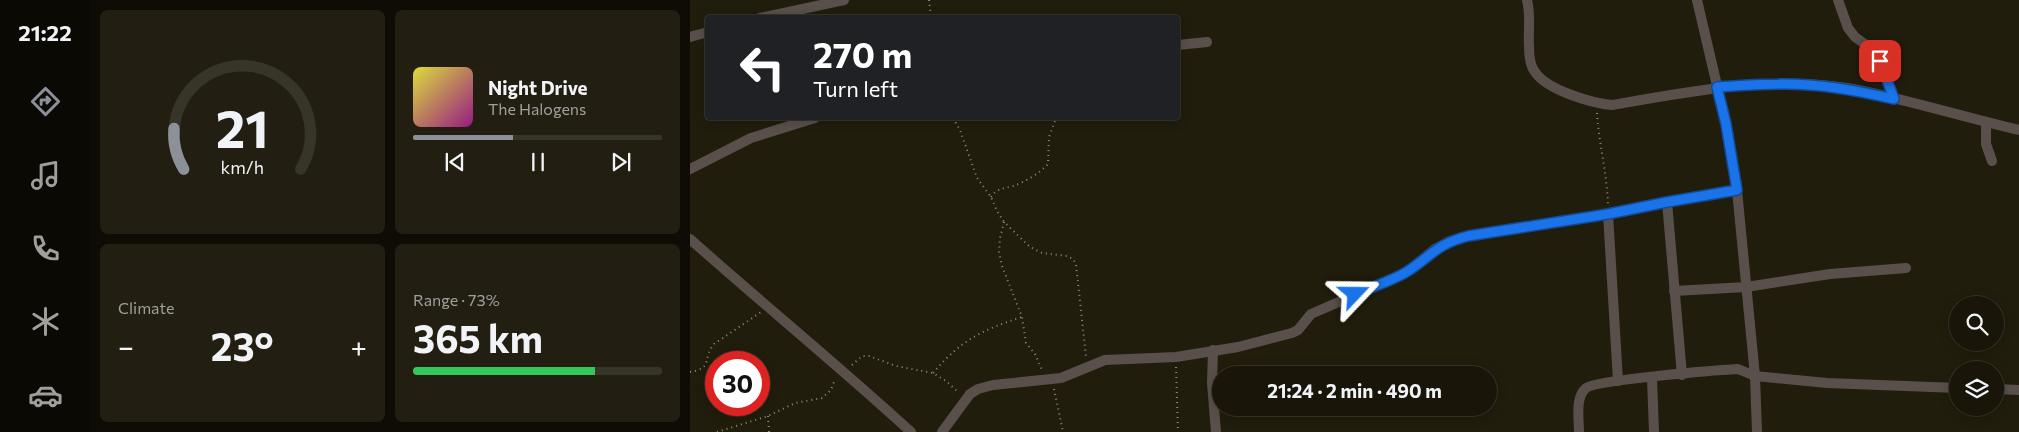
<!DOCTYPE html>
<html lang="en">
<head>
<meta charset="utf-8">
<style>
	body { margin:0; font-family:Commissioner,sans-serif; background:#221f12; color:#f1f3f6; height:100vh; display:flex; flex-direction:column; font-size:19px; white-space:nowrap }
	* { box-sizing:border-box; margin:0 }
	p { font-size:16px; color:#9f9f9c }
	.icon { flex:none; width:28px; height:28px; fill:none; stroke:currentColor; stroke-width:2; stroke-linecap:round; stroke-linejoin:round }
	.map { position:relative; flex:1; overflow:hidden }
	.drawer { display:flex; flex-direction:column; gap:10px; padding:10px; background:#0e0c05; width:600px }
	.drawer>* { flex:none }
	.hud { position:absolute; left:15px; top:15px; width:475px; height:105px; border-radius:5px; box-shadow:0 2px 12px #0003,0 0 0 1px #37352a; background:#202124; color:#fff; overflow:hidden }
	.tools { position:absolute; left:1259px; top:296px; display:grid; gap:10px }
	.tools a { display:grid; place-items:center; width:55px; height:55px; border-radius:50%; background:#191609; box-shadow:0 2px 12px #0003,0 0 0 1px #37352a; font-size:25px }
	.speed { position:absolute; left:15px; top:351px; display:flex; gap:10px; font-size:25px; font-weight:700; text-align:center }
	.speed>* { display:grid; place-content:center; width:65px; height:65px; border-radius:50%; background:#191609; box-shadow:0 2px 12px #0003,0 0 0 1px #37352a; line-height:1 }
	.speed .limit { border:8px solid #d22; background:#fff; color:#111 }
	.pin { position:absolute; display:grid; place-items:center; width:42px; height:42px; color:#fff; margin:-21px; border-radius:10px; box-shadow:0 2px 8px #0006 }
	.me { position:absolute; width:55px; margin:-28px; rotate:67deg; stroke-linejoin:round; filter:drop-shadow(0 0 4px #0008) }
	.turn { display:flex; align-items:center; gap:18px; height:105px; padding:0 25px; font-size:22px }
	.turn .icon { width:65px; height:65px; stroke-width:2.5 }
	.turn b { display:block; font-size:35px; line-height:42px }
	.big { font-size:38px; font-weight:700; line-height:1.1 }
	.drawer .tile { flex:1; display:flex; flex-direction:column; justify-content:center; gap:8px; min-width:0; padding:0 18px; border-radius:8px; background:#221f12 }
	.drawer .dial { align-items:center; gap:0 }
	.dial svg { height:130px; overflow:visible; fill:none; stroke:#37352a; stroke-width:7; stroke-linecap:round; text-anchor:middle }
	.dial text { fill:#f1f3f6; stroke:none }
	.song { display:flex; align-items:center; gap:15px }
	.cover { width:60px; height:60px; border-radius:8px; background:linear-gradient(135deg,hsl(60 70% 55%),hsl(310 70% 35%)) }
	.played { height:5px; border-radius:2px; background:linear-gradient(90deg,#8c9099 40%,#37352a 40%) }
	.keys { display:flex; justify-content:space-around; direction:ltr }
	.heat { display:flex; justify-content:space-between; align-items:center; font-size:28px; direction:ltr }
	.charge { height:8px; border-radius:4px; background:linear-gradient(90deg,#34c759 73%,#37352a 0) }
	.drawer .tiles { flex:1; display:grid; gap:10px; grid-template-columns:repeat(2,1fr) }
	.trip { position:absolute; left:522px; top:366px; width:285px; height:50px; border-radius:25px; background:#191609; box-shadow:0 2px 12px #0003,0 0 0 1px #37352a; font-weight:700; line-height:50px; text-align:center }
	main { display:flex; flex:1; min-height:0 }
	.tab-bar { display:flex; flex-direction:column; width:90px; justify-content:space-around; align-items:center; background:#0a0904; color:#9f9f9c }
	.tab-bar .icon { width:35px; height:35px }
	.tab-bar .current { color:#8c9099 }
	.tab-bar b { font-size:22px; color:#f1f3f6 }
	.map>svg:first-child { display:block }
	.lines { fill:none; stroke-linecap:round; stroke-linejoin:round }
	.path { stroke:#8d8a7c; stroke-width:2; stroke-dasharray:1 4; stroke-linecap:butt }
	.minor { stroke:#59504c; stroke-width:10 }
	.route-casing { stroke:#114b97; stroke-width:12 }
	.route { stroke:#1a73e8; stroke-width:9 }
</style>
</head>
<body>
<main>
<nav class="tab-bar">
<b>21:22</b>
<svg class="icon current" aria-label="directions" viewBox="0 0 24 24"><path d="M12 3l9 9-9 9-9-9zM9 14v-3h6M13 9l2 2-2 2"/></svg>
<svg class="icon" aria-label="music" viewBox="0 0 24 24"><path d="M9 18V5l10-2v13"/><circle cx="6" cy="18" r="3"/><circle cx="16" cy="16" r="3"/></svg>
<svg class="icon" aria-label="phone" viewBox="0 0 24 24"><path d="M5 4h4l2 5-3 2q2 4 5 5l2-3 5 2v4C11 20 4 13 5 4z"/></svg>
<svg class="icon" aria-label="climate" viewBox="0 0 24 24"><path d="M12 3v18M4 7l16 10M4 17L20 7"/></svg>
<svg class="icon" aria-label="car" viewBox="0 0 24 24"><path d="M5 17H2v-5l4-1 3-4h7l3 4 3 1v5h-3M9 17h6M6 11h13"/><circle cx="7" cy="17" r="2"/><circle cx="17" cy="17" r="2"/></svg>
</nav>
<section class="drawer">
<div class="tiles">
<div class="tile dial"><svg viewBox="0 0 100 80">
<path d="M14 69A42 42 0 1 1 86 69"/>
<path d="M14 69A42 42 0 0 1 8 44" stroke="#8c9099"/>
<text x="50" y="56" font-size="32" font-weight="700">21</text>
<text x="50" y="72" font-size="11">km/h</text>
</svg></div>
<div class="tile">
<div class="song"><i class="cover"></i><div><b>Night Drive</b><p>The Halogens</p></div></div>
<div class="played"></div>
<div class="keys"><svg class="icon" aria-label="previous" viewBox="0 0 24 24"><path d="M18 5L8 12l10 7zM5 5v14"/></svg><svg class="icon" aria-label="pause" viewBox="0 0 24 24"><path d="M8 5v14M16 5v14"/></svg><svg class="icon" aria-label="next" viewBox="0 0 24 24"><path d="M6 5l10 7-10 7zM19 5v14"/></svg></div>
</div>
<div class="tile"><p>Climate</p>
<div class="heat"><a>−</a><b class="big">23°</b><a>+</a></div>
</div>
<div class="tile"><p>Range · 73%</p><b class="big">365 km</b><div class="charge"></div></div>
</div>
</section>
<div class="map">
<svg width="1329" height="432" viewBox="0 0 1329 432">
	<rect width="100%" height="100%" fill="#211d0c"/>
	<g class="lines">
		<g class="path">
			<path d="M239 0 241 18"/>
			<path d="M907 113C909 144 917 174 918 205"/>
			<path d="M263 118 270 130 287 178 301 197 307 211 314 222 340 247 352 253 377 256 383 259 386 264 396 357"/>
			<path d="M301 197C307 188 313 189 323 186 335 182 350 173 358 164L359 137 366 118"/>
			<path d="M314 222 310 238 309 252 312 266 332 317 336 343 345 354 352 370"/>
			<path d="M162 365 172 356H179L206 366 243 373 256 381 269 393"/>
			<path d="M486 367 488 432"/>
			<path d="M0 372C24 368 12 358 24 344L71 312"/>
			<path d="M243 373C271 340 292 330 332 317"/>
			<path d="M364 389 373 432"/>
			<path d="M78 416 79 432"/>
			<path d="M27 432 78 416 105 403 132 398 141 390 145 379"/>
		</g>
		<g class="minor">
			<path d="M837 0C841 15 838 30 839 46 839 54 840 66 845 72 857 90 901 103 922 105 1001 91 1082 75 1163 89 1219 100 1273 117 1329 130"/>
			<path d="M1007 0 1036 124 1047 190 1065 376 1067 432"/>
			<path d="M1148 0 1158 28 1165 37 1179 47 1190 61 1204 99"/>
			<path d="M70 18 154 0"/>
			<path d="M0 37 18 32"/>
			<path d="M488 45 517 42"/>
			<path d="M1296 122V144L1302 161"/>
			<path d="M0 169 61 138 125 118"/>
			<path d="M977 202 992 375"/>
			<path d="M918 214 928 381"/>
			<path d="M0 239C73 304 149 366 221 432"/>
			<path d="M984 291 1056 287 1140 274 1216 268"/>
			<path d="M523 350 522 383 526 432"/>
			<path d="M962 378 964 432"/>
			<path d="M1305 389 1329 390"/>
			<path d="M252 432 280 394 288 389 303 385 371 378 415 360 486 357 548 347 602 333 608 330 621 314 702 279 718 271 745 249 760 241 778 236 918 214 977 202 1047 190"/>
			<path d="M889 432C889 419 885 397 896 388 906 380 1028 370 1048 369L1065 376 1137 383 1268 388"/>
		</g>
	</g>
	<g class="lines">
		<defs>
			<path id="route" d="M665 294C682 287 702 281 718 271 742 255 747 244 778 236L918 214 977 202 1047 190 1036 124 1027 87C1047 86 1068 84 1089 84 1128 83 1166 90 1204 99L1190 61"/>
		</defs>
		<use href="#route" class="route-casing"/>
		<use href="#route" class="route"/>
	</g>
</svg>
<div class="tools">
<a><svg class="icon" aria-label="search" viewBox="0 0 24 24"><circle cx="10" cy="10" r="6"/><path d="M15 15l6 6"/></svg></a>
<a><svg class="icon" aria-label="layers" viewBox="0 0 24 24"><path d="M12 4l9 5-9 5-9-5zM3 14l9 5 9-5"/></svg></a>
</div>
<div class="speed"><div class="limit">30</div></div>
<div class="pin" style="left:1190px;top:61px;background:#d93025"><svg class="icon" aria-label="arrive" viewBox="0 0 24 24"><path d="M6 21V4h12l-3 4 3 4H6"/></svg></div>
<svg class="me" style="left:665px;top:294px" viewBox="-20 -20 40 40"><path d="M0-17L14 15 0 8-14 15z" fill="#1a73e8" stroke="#fff" stroke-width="4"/></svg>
<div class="trip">21:24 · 2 min · 490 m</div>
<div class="hud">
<div class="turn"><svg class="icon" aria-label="left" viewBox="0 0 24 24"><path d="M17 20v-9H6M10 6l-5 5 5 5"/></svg><div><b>270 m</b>Turn left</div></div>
</div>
</div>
</main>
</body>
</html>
